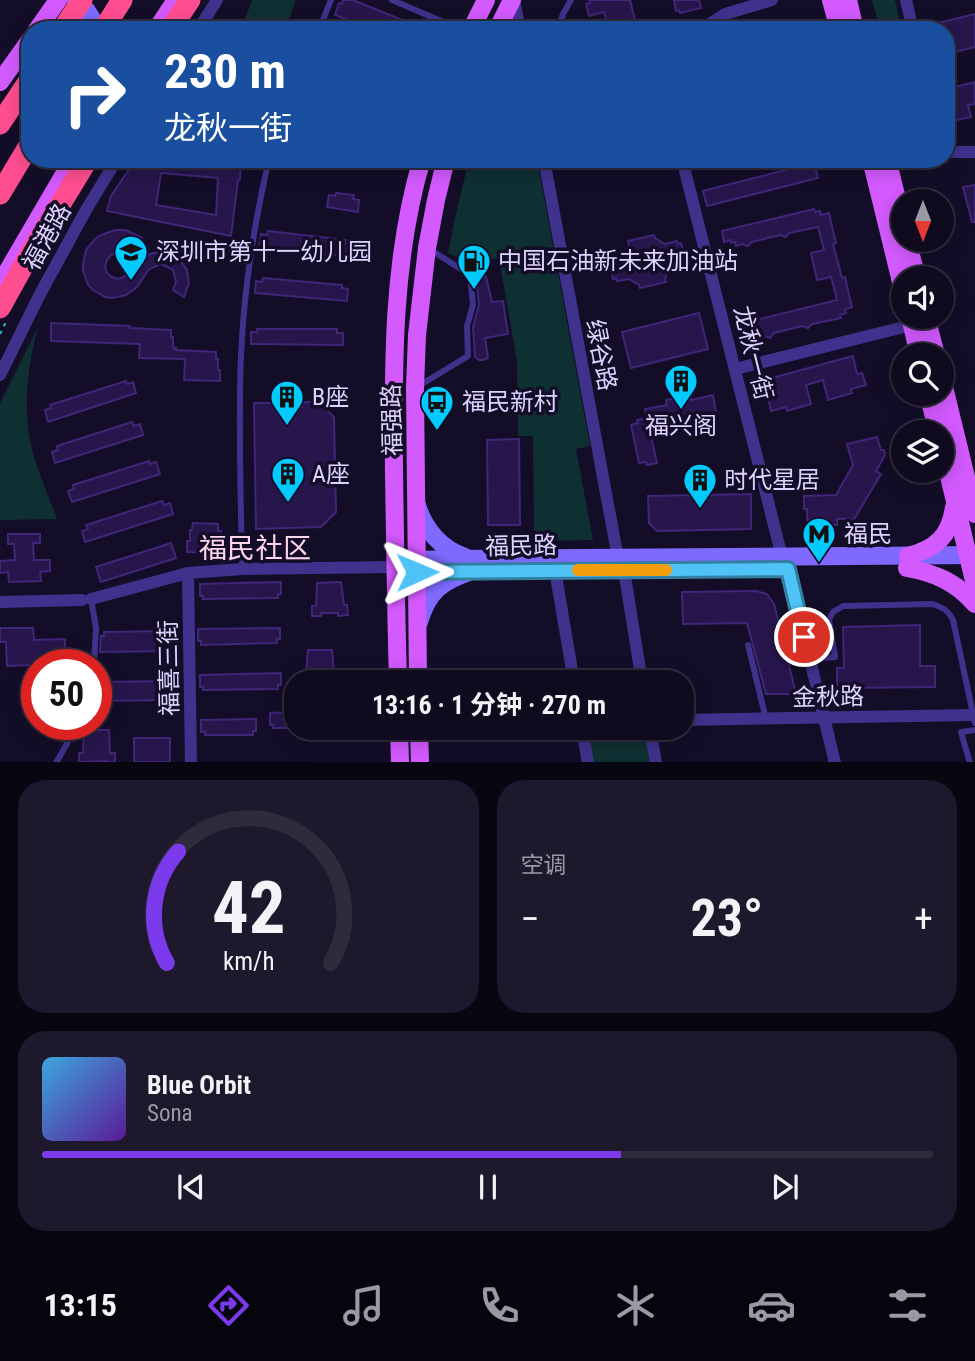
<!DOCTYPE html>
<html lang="zh">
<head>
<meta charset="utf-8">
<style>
	body { margin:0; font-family:"Roboto Condensed","Noto Sans SC",sans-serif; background:#1d182b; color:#f1f3f6; height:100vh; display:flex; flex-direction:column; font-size:26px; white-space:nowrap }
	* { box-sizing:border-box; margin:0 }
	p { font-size:23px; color:#9b9aa4 }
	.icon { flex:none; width:38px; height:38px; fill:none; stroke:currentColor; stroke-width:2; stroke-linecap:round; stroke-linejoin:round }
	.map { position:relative; height:762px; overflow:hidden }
	.drawer { display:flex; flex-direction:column; gap:18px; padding:18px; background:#080610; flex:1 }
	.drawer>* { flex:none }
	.guide { position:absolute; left:21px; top:21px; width:934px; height:147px; border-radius:28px; box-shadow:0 4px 18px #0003,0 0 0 2px #2f2b3c; background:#1a4fa0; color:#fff; overflow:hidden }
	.needle { width:46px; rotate:180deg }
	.fabs { position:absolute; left:891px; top:189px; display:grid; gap:14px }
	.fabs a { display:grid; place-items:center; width:63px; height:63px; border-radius:50%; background:#0f0a1e; box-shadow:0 4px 18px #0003,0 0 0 2px #2f2b3c; font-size:35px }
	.speed { position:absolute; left:21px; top:649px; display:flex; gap:14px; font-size:35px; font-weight:700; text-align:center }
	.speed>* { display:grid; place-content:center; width:91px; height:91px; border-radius:50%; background:#0f0a1e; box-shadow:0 4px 18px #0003,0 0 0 2px #2f2b3c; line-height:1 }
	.speed .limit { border:10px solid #d22; background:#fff; color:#111 }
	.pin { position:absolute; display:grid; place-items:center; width:60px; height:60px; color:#fff; margin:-30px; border:4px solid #fff; border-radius:50%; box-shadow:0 2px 7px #0007 }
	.me { position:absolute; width:77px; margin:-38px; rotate:89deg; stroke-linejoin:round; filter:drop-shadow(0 0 5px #0008) }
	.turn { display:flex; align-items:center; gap:24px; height:147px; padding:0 28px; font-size:32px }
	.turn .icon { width:91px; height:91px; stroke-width:2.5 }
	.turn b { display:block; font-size:49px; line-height:60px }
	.big { font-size:52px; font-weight:700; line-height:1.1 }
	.drawer .tile { flex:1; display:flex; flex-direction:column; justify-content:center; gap:10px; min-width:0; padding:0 24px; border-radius:28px; background:#1d182b }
	.drawer .dial { align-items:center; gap:0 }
	.dial svg { height:182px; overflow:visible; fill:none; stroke:#2f2b3c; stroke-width:7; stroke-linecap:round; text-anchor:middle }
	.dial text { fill:#f1f3f6; stroke:none }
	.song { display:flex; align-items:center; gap:21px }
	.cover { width:84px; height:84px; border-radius:10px; background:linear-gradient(135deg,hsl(200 70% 55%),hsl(270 70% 35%)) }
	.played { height:7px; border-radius:4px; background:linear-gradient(90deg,#7c3aed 65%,#2f2b3c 65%) }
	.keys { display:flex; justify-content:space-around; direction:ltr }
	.heat { display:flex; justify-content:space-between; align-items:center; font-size:38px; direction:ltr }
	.drawer .tiles { flex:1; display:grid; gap:18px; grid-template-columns:1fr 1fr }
	.tile:last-child { grid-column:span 2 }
	.trip { position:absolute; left:284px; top:670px; width:410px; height:70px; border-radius:28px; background:#0f0a1e; box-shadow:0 4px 18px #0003,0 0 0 2px #2f2b3c; font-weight:700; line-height:70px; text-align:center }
	.tabs { display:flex; height:112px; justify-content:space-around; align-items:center; background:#06040c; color:#9b9aa4 }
	.tabs .icon { width:49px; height:49px }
	.tabs .current { color:#7c3aed }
	.tabs b { font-size:32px; color:#f1f3f6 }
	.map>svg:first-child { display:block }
	.green { fill:#0f3032 }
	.building { fill:#27164b; stroke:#3f2679; stroke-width:2; fill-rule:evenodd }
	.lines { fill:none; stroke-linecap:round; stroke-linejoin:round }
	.path { stroke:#21bdc5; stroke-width:2; stroke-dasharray:3.5 5; stroke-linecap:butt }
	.lane { stroke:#3f328c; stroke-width:6 }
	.street { stroke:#3f328c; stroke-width:12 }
	.secondary { stroke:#7e6aff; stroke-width:18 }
	.primary { stroke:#d35aff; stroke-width:18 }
	.highway { stroke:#ff4e90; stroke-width:21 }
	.highway-bridge { stroke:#ff4e90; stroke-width:21 }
	.route-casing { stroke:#337fa1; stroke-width:18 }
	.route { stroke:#4fc3f7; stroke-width:12 }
	.slow { stroke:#f59e0b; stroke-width:12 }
	.labels { text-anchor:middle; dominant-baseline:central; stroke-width:7; stroke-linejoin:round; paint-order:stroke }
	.street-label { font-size:24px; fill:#ddd3ff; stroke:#140d28 }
	.poi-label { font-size:24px; fill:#ddd3ff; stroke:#140d28; text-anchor:start }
	.quarter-label { font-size:28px; fill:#ffd5eb; stroke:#140d28 }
</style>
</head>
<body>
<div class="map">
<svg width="975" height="763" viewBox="0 0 975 763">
	<rect width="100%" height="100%" fill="#140d28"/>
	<g class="green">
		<path d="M252 0H296L285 30H241Z"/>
		<path d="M872 0H895L902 30H880Z"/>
		<path d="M469 159H537L590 446 576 449 593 540 534 541 533 436H518L517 361 499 258 469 263 448 253 455 218Z"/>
		<path d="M38 327C26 372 21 418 36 463 42 482 50 500 57 519L0 520V403Z"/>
		<path d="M639 731 647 737 652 762H592L589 746 595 737Z"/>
	</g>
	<g class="building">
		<path d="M343 0H353L427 30H373L335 15 339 3 342 4Z"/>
		<path d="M589 0H630L635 20 632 21 633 25 612 30 611 26 608 27 604 12 589 16 586 4 590 3Z"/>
		<path d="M674 0H699L701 8 680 13 679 10 676 11Z"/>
		<path d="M975 14V47L947 54V30H923L922 27Z"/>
		<path d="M975 82V104L968 105 971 117 947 122V89Z"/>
		<path d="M136 159H223L241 161 240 180H238L231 236 107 211 111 196ZM161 173 218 178 216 215 156 205Z"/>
		<path d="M344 159H372L369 169 344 161Z"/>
		<path d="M795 159H813L818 178 707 206 703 191 786 170 785 164 796 161Z"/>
		<path d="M975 185V222H972L963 187Z"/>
		<path d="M336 193 354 195 353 199 359 200 358 212 327 207 329 195 335 196Z"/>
		<path d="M814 209 815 212 820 211 821 215 829 213 836 243 833 244 842 278 845 277 852 307 845 309 846 313 840 315 841 318 812 324 808 328 802 326 774 333 770 338 765 336 758 337 757 334 754 335 753 332 747 333 744 323 837 300 831 277 817 280 811 253 824 250 818 227 789 233 786 237 780 235 752 242 748 246 742 244 736 246 735 242 731 243V240L724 242 722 231Z"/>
		<path d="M115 230H126L142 238 129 258 123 254 117 253 111 255 107 260 105 266 107 273 112 277 118 279 124 277 138 265 133 261 153 253 166 252 179 259 187 270 189 283 184 297 173 290 176 282 173 270 161 264 149 269 137 287 126 295 112 298 105 297 93 290 88 285 83 271V264L86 250 95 239 101 235Z"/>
		<path d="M268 231 347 240 346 244 353 245 351 257 259 246 261 234 267 235Z"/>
		<path d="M654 235 655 238 665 244 677 241 678 244 681 243 686 261 682 262 683 265 671 268 665 278 666 282 640 288 639 285 629 279 617 281 616 278 613 279 608 262 612 261 611 258 623 255 629 245 628 241Z"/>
		<path d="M481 273 486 277 492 302 503 301 508 334 485 338 488 358 483 360H479L475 357 473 327 479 305 476 276Z"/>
		<path d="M263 278 342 285V288L348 289 347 301 255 293 256 281 262 282Z"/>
		<path d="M699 313 708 349 631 368 622 332Z"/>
		<path d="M51 323 130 326V328L171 330V337H173V348H176L175 350 216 352V359H218V370H220V381L184 380 185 359 139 358 140 344 51 341Z"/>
		<path d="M257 329H337V333H343V345L251 344V332H257Z"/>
		<path d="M853 356 857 374 862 373 866 385 851 389 852 393 828 400 823 380 806 385 811 404 787 411 786 407 771 411 768 398 772 397 768 379Z"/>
		<path d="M126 381 127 384 133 382 136 393 48 422 45 410 51 408 50 405Z"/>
		<path d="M690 395 691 400 713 395 716 413 649 427 657 463 647 465 646 462 639 463 631 425 638 423 637 420 647 418 645 409 667 405 666 400Z"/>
		<path d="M319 402 334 417 336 512 321 527 256 529 254 403Z"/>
		<path d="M132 422 134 426 140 424 143 435 55 463 52 452 58 450 57 446Z"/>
		<path d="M877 437 881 450H884L885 455 876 471 881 474 853 521 850 519H837V525H811V520H807V509H804V496L836 495 853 465 847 444Z"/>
		<path d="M519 439 520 525H488L487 440Z"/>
		<path d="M149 461 150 464 156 462 160 474 72 502 68 491 74 489 73 485Z"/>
		<path d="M751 494V529L657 531 649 523 648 496Z"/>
		<path d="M162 501 164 505 170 503 173 514 85 542 82 531 88 529 86 525Z"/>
		<path d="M193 523 218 524V531H221V542H223V553L187 552V541H190V530H192Z"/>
		<path d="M8 534H40V543H33L34 560H50V571L40 572 41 581 9 582 8 572 0 573V561L15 560 14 544H8Z"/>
		<path d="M171 543 176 558 101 582 96 567Z"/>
		<path d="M281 582V594H278V598L203 599V596H200V584Z"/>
		<path d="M341 582 344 605H347L348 615 338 616V613H321V616H312V606H316L317 583Z"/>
		<path d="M756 591 767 594 774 604 796 694H766L747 623 683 624 682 592Z"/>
		<path d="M920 625V666H935V687L837 688V668H844L843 627Z"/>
		<path d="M0 628H33L34 640 65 639V651H55L56 664 7 666 6 642H0Z"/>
		<path d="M280 628V639H277V643L201 645V641H198V629Z"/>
		<path d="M168 631V635H175V651L100 652 101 636H104V632Z"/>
		<path d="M308 650H332L334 673H338V682H329V680L303 682V673H306Z"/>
		<path d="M281 673V685H278V689L203 690V687H200V675Z"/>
		<path d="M168 681V685H175V700L97 701V686H104L103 682Z"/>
		<path d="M296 712V724H294V728H273V725H270V713Z"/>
		<path d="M256 719V731H253V735H205V732H201V720Z"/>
		<path d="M84 730H109L110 753H115V762H106V761L79 762V753H83Z"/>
		<rect x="134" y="738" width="36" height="24"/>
	</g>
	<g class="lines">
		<path class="path" d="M0 334 6 322"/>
		<g class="lane">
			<path d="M392 0 462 30"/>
			<path d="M319 30 331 0"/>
			<path d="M558 30 563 14 571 0"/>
			<path d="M417 387 468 356 467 326 473 305 470 275 431 250"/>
			<path d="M242 569C241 498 238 426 241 355 244 289 254 224 269 159"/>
			<path d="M91 599 96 628 94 665"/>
			<path d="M748 645 766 719"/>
			<path d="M810 659 835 657 829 620 833 612 843 606 932 604C942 607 948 610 953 620L975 723"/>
			<path d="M56 763 78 724"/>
			<path d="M970 763 961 732 975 730"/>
		</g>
		<g class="street">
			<path d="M514 0 520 30"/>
			<path d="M906 0 913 30"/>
			<path d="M198 30 217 0"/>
			<path d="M700 30 725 14 772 0"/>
			<path d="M947 152H975"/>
			<path d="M544 159 618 558"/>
			<path d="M682 159 782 557"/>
			<path d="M735 369 912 325"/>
			<path d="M0 375 39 296 86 210 117 159"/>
			<path d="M788 569 835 763"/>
			<path d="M555 570 574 682"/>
			<path d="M624 570 642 682"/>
			<path d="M188 573 191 763"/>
			<path d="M91 599 188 573 242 569 396 567"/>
			<path d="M0 602 82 600"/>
			<path d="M681 720 975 715"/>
			<path d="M582 728 588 763"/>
			<path d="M650 728 656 763"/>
			<path d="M583 736 643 728"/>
		</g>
		<g class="secondary">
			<path d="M75 0 87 11 99 30"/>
			<path d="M417 505C424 529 441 549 465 557"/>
			<path d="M396 567 417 560 458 559 975 555"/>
			<path d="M419 622C428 591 442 581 472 571"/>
		</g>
		<g class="primary">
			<path d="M831 0 839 30"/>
			<path d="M848 0 855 30"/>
			<path d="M37 30 58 0"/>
			<path d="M156 30 176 0"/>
			<path d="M471 30 486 0"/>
			<path d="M497 30 512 0"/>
			<path d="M0 82 30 40"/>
			<path d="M871 159 903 290"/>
			<path d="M887 159 903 223"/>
			<path d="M907 240 917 278"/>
			<path d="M0 284 73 159"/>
			<path d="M910 317 919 355"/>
			<path d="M926 317 936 355"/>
			<path d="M942 379 975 514"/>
			<path d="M928 394 938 432"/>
			<path d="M942 447 975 585"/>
			<path d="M908 556C936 549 950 536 954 507"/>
			<path d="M907 568C935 573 956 582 975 604"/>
			<path d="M398 682C396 612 395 541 394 470 393 367 392 259 422 159"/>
			<path d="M418 682 415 388 417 335 427 248 436 200 446 159"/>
			<path d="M399 728 400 763"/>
			<path d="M419 728 420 763"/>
		</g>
		<g class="highway">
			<path d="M103 30 122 0"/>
			<path d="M170 30 190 0"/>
			<path d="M0 124 30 79"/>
			<path d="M0 194 30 144"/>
			<path d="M0 308 30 254 88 159"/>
		</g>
		<path class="highway-bridge" d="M62 30 82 0"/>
	</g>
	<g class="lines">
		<defs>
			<path id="route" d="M417 572 788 569 804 637"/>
		</defs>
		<use href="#route" class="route-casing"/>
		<use href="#route" class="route"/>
		<path class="slow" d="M578 570H666"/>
	</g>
	<defs>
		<symbol id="school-pin" viewBox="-11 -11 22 30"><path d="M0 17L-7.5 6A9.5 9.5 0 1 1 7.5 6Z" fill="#00cafe" stroke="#140d28"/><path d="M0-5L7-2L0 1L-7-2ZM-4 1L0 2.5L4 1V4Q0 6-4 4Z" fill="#111"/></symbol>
		<symbol id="fuel-pin" viewBox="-11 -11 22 30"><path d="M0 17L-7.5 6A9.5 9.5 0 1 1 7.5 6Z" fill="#00cafe" stroke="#140d28"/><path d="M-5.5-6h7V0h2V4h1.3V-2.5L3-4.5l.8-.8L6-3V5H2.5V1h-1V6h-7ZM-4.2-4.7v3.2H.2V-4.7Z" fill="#111"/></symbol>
		<symbol id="building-pin" viewBox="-11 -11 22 30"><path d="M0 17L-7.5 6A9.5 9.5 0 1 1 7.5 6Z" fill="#00cafe" stroke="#140d28"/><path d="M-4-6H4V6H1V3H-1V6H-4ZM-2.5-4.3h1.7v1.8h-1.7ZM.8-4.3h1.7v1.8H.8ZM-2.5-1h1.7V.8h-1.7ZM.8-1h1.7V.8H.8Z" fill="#111"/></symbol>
		<symbol id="bus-pin" viewBox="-11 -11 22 30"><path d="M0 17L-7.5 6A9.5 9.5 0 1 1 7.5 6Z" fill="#00cafe" stroke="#140d28"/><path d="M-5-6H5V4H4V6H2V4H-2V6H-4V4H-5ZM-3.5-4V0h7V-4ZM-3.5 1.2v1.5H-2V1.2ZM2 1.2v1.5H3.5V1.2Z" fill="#111"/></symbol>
		<symbol id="metro-pin" viewBox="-11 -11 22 30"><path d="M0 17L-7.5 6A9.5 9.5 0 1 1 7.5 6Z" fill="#00cafe" stroke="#140d28"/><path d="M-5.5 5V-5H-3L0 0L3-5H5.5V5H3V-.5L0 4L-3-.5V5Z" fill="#111"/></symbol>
	</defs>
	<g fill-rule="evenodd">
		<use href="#school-pin" x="112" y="233" width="38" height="52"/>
		<use href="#fuel-pin" x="455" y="242" width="38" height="52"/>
		<use href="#building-pin" x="662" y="362" width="38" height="52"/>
		<use href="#building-pin" x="268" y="378" width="38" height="52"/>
		<use href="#bus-pin" x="418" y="383" width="38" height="52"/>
		<use href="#building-pin" x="269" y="455" width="38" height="52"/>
		<use href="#building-pin" x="681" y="461" width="38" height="52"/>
		<use href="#metro-pin" x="800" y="515" width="38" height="52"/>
	</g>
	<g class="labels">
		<g class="street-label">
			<text transform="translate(47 237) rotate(-61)">福港路</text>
			<text transform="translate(753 353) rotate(76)">龙秋一街</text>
			<text transform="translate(601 355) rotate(79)">绿谷路</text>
			<text transform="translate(392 420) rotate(-91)">福强路</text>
			<text transform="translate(521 546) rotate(-1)">福民路</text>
			<text transform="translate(169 668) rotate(-91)">福喜三街</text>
			<text transform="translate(828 697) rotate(-1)">金秋路</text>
		</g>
		<g class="poi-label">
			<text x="156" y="252">深圳市第十一幼儿园</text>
			<text x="498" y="261">中国石油新未来加油站</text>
			<text x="312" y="397">B座</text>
			<text x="462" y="402">福民新村</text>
			<text x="681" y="426" text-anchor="middle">福兴阁</text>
			<text x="312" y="474">A座</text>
			<text x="724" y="480">时代星居</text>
			<text x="844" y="534">福民</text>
		</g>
		<g class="quarter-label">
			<text x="255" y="548">福民社区</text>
		</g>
	</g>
</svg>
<div class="fabs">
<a><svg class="needle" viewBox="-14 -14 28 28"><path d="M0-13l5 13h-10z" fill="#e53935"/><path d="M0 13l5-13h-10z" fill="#9b9aa4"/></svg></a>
<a><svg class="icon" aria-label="sound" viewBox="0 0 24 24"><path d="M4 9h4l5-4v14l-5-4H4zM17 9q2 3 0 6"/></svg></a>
<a><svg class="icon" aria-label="search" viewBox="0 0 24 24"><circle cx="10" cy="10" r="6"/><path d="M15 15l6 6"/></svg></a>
<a><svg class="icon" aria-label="layers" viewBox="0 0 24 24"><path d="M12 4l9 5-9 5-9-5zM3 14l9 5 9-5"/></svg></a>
</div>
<div class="speed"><div class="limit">50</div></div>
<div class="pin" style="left:804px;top:637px;background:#d93025"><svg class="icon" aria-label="arrive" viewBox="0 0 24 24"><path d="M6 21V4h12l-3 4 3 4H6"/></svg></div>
<svg class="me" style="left:417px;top:572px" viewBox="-20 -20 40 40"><path d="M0-17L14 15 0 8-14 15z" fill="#4fc3f7" stroke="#fff" stroke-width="4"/></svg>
<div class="trip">13:16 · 1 分钟 · 270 m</div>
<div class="guide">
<div class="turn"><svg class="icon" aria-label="right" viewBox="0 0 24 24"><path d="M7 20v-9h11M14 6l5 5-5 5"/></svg><div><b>230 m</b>龙秋一街</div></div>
</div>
</div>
<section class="drawer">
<div class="tiles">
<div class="tile dial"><svg viewBox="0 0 100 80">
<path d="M14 69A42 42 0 1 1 86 69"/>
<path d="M14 69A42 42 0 0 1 19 20" stroke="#7c3aed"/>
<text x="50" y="56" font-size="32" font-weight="700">42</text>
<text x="50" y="72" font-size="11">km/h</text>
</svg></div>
<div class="tile"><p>空调</p>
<div class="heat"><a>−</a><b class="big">23°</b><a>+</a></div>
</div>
<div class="tile">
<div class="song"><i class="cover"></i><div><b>Blue Orbit</b><p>Sona</p></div></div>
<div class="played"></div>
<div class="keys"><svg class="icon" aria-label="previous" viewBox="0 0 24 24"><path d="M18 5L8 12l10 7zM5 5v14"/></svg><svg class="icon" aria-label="pause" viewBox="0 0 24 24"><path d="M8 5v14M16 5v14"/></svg><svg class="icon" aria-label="next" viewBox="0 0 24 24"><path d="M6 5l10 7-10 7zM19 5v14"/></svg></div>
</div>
</div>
</section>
<nav class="tabs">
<b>13:15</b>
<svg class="icon current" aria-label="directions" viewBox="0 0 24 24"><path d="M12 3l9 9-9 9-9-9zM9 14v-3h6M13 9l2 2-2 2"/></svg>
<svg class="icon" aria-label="music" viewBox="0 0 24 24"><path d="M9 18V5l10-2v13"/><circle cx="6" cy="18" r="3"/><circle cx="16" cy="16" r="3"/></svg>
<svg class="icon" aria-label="phone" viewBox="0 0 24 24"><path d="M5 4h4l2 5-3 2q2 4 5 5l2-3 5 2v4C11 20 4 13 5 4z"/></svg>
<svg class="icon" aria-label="climate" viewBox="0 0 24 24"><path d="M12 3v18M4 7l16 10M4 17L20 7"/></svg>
<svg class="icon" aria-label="car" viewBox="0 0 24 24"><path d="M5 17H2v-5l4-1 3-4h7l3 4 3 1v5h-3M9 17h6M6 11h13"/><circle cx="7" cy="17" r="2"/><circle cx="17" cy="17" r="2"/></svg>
<svg class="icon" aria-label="filters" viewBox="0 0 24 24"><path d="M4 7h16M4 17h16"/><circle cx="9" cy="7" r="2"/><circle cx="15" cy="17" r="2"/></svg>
</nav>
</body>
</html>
